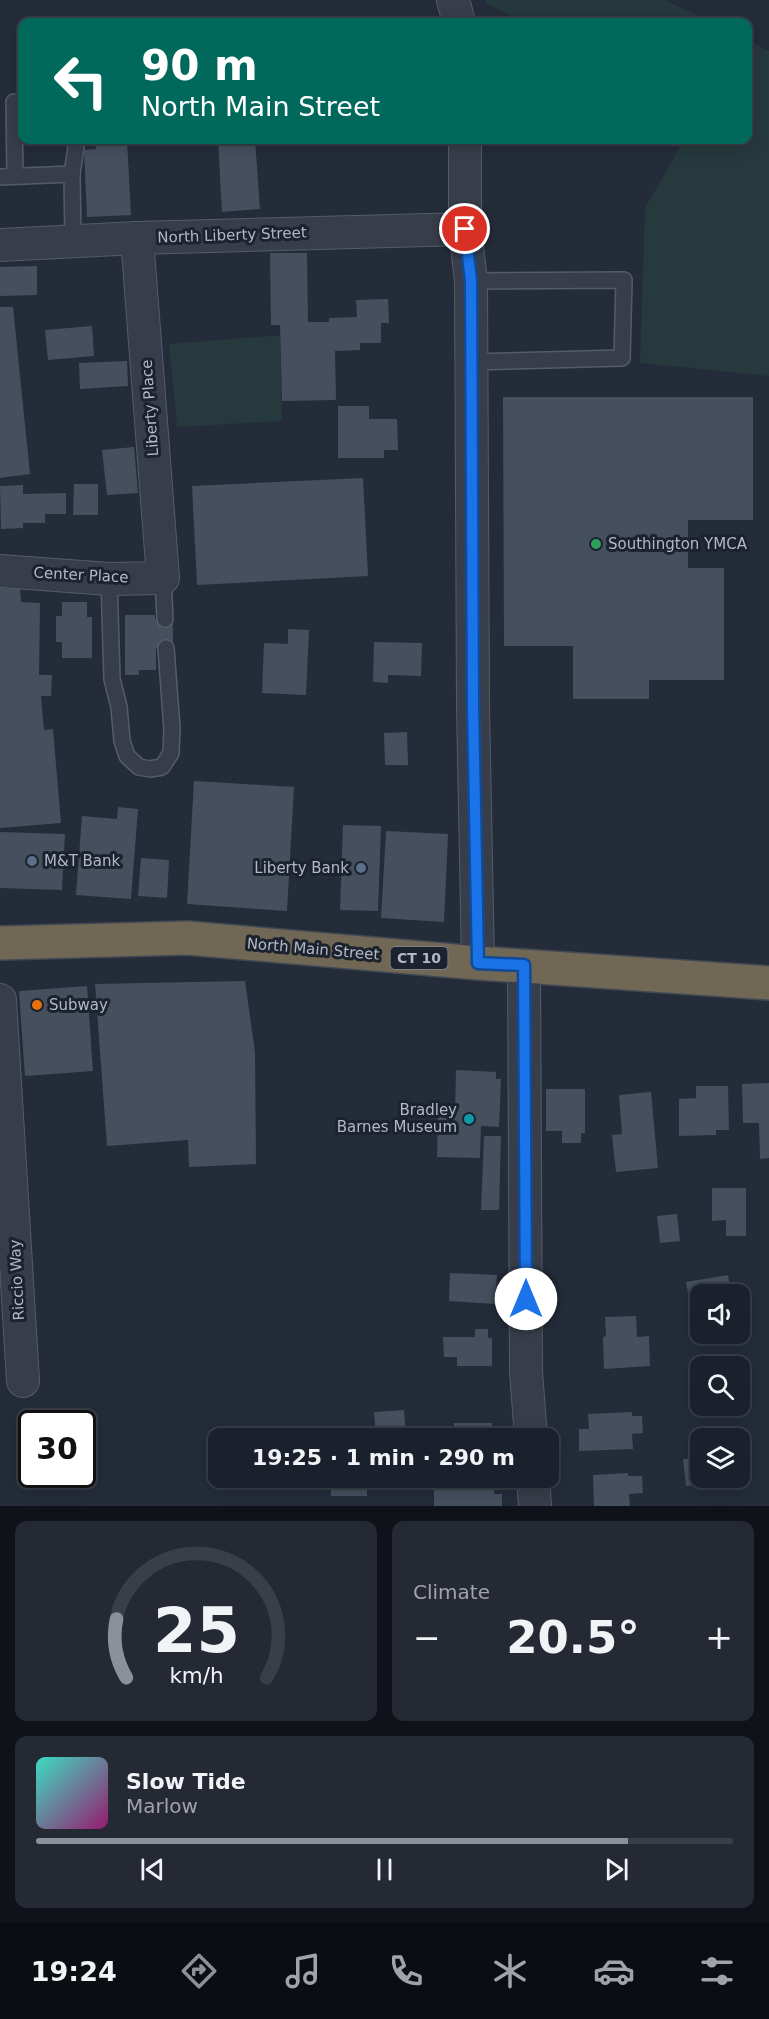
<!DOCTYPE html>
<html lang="en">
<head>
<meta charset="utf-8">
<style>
	body { margin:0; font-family:"DejaVu Sans",sans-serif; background:#242934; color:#f1f3f6; height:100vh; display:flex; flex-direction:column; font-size:22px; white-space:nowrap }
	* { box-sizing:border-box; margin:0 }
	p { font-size:20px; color:#a0a3a9 }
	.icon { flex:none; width:33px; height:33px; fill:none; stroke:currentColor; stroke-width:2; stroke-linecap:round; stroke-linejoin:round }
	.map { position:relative; height:1506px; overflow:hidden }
	.drawer { display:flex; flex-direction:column; gap:15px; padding:15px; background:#0f1218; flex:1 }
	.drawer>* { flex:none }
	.hud { position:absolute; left:18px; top:18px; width:734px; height:126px; border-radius:12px; box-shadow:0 3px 15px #0003,0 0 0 2px #393e48; background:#00695c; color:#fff; overflow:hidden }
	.tools { position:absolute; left:690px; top:1284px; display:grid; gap:12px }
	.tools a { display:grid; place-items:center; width:60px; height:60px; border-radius:12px; background:#1b212c; box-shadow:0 3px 15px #0003,0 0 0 2px #393e48; font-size:30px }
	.speed { position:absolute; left:18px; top:1410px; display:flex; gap:12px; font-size:30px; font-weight:700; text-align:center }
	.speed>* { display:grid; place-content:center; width:78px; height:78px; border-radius:50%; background:#1b212c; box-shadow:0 3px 15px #0003,0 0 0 2px #393e48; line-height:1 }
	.speed .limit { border:3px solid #111; border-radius:9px; background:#fff; color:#111 }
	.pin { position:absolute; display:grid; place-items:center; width:51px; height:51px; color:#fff; margin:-26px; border:3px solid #fff; border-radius:50%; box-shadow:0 2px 6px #0007 }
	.me { position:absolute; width:66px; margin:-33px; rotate:0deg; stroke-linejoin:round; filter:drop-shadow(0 0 4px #0008) }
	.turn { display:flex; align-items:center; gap:21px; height:126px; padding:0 24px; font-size:27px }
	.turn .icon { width:78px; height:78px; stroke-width:2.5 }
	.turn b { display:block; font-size:42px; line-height:51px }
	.big { font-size:45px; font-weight:700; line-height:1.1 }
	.drawer .widget { flex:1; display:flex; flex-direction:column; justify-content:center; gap:9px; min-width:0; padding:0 21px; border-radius:12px; background:#242934 }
	.drawer .dial { align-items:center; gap:0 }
	.dial svg { height:156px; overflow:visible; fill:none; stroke:#393e48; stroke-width:7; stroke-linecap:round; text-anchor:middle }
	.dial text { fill:#f1f3f6; stroke:none }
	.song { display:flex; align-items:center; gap:18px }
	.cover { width:72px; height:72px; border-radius:9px; background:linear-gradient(135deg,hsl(170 70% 55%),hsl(320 70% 35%)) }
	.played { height:6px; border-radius:3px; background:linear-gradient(90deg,#8c9099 85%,#393e48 85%) }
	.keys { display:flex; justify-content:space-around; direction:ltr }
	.heat { display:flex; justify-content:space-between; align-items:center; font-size:33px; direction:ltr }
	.drawer .tiles { flex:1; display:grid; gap:15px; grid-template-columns:1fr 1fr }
	.widget:last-child { grid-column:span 2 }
	.trip { position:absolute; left:208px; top:1428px; width:351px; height:60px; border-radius:12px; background:#1b212c; box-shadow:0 3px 15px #0003,0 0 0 2px #393e48; font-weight:700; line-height:60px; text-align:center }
	.menu { display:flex; height:96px; justify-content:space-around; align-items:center; background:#0b0d12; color:#a0a3a9 }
	.menu .icon { width:42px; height:42px }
	.menu .on { color:#8c9099 }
	.menu b { font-size:27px; color:#f1f3f6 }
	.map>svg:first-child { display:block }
	.green { fill:#26393c }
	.building { fill:#454f5e }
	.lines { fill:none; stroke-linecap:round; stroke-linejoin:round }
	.lane-casing { stroke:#555c68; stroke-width:18 }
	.street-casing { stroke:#555c68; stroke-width:34 }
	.highway-casing { stroke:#424955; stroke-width:36 }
	.lane { stroke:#373e4a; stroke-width:15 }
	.street { stroke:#373e4a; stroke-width:32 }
	.highway { stroke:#706755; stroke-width:33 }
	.route-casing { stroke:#114b97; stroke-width:15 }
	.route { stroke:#1a73e8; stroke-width:10 }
	.leisure-dot { fill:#2e9e5b; stroke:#1c232f; stroke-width:2 }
	.service-dot { fill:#5c6f8a; stroke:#1c232f; stroke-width:2 }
	.food-dot { fill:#e8710a; stroke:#1c232f; stroke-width:2 }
	.culture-dot { fill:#0f9aa8; stroke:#1c232f; stroke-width:2 }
	.labels { text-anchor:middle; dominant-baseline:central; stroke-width:6; stroke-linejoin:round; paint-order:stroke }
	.shield { fill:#1c232f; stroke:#858c99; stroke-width:1.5 }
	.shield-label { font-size:14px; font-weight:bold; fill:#b2b9c6 }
	.street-label { font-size:15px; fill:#b2b9c6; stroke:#1c232f }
	.poi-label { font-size:15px; fill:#b2b9c6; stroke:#1c232f; text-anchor:start }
</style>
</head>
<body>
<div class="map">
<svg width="769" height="1506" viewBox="0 0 769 1506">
	<rect width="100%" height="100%" fill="#242c3a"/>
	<g class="green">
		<path d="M486 0H665L711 22H524L486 3Z"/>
		<path d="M747 40 769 51V376L640 363 645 208 684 140H747Z"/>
		<path d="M267 336H280L282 421 177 427 169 344Z"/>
	</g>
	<g class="building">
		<path d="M95 140H127L131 215 87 217 84 150 96 149Z"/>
		<path d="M218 140H255L260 209 222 212Z"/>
		<path d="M270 253H307L308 322H329V318L357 317 356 300 388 299 389 323H381V343H360V350L335 351 336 400 282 401 280 325H271Z"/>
		<path d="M37 266V295L0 296V267Z"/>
		<path d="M0 307H13L30 474 0 478Z"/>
		<path d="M92 326 94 356 48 360 45 330Z"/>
		<path d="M127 361 128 386 80 389 79 363Z"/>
		<path d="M503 397H753V520H688V568H724V680H649V699H573V646H504Z"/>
		<path d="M338 406H369V419H397L398 450H384V458H338Z"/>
		<path d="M134 447 138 493 107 495 102 450Z"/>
		<path d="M363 478 368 576 197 585 192 486Z"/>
		<path d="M74 484H98V515H73Z"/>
		<path d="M23 485V494L66 493V514H45V523H23V528L1 529 0 486Z"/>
		<path d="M0 588 20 589 21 602 40 603 39 675H52L51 696H41L44 730 53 729 61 823 0 828Z"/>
		<path d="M62 602H87V617H92V658H62V642H56V616H62Z"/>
		<path d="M125 615H155V619H173V648H156V670H139V675H125Z"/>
		<path d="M288 629 309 630 306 695 262 693 264 643 288 644Z"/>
		<path d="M374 642 422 643 421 676 388 675V683L373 682Z"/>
		<path d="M407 732 408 765H385L384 733Z"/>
		<path d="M194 781 294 787 287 911 187 904Z"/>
		<path d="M118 807 138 809 131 899 76 895 82 816 117 819Z"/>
		<path d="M343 825 381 826 378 911 340 910Z"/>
		<path d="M386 831 448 834 444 922 381 918Z"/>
		<path d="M0 832 65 834 62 890 0 888Z"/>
		<path d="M141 858 169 860 167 898 138 896Z"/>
		<path d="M245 981 255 1052 256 1164 189 1167 188 1140 107 1146 95 984Z"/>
		<path d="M87 986 93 1071 25 1076 19 991Z"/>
		<path d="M456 1070 496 1072V1079H501L499 1127 481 1126 480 1158 437 1157 438 1112H455Z"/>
		<path d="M769 1083V1158L760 1159 759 1123H743L742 1084Z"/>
		<path d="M696 1086H728L729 1130H716V1135L679 1136V1099L696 1098Z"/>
		<path d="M546 1089H585V1133H581V1143H562V1131H546Z"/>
		<path d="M651 1092 658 1168 616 1172 612 1135 622 1134 619 1095Z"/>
		<path d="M484 1136H501L499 1210H481Z"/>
		<path d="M712 1188H746V1236H726V1220L712 1221Z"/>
		<path d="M677 1214 680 1241 660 1243 657 1216Z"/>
		<path d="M450 1273 497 1275 495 1304 449 1301Z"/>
		<path d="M728 1275 731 1294H700V1316L693 1318 686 1282Z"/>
		<path d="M636 1316 637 1337 649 1336 650 1366 604 1369 603 1337 606 1336 605 1317Z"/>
		<path d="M475 1329H488V1338H492V1366H457V1357H444L443 1337H475Z"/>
		<path d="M404 1410 406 1436 376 1438 374 1412Z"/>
		<path d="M632 1412V1416H642L643 1433 632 1434 633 1449 579 1451V1429H589L588 1414Z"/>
		<path d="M454 1423H492V1438H426V1430H454Z"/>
		<path d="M700 1458V1478H710V1484L686 1486 683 1459Z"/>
		<path d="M628 1473V1476H642L643 1493 629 1494 630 1506H594L593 1475Z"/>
		<rect x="331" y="1478" width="36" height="18"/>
		<path d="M458 1478 494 1479V1494H502V1506H434V1480L458 1479Z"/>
	</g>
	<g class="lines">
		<defs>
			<g id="lane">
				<path d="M14 102 15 176"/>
				<path d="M72 174 77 140"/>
				<path d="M0 177 72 174 73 241"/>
				<path d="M470 362 622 358 624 280 471 281"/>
				<path d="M163 578 165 619"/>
				<path d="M109 579 112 679 119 707 122 741 127 756 139 767 150 769 162 767 171 753 172 729 166 648"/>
			</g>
			<g id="street">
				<path d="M453 0 459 22"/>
				<path d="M465 140V229L471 281 473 706 478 963"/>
				<path d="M0 245 137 238 465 229"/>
				<path d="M0 571 109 579 163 578 137 238"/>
				<path d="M524 965 526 1371 531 1438"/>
				<path d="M0 1000 23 1381"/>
				<path d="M533 1478 535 1506"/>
			</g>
			<path id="highway" d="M0 943 187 938 478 963 769 983"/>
		</defs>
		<use href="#lane" class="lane-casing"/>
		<use href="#street" class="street-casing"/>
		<use href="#highway" class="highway-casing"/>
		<use href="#lane" class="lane"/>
		<use href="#street" class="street"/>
		<use href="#highway" class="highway"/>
	</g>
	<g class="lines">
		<defs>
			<path id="route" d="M465 229 471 281 473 706 478 963 524 965 526 1299"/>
		</defs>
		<use href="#route" class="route-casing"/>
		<use href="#route" class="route"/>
	</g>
	<circle class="leisure-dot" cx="596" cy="544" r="6"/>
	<g class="service-dot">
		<circle cx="32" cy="861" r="6"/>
		<circle cx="361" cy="868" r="6"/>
	</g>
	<circle class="food-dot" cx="37" cy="1005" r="6"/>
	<circle class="culture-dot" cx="469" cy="1119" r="6"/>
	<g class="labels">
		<rect class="shield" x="390.5" y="947" width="57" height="22" rx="4.5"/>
		<g class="shield-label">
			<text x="419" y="958">CT 10</text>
		</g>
		<g class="street-label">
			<text transform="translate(232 235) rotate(-2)">North Liberty Street</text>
			<text transform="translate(150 408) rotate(-94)">Liberty Place</text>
			<text transform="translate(81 575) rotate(3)">Center Place</text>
			<text transform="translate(313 949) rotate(5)">North Main Street</text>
			<text transform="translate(17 1280) rotate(-93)">Riccio Way</text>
		</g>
		<g class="poi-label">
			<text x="608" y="544">Southington YMCA</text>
			<text x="44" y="861">M&amp;T Bank</text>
			<text x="349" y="868" text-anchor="end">Liberty Bank</text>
			<text x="49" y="1005">Subway</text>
			<text x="457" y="1110" text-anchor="end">Bradley<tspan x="457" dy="17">Barnes Museum</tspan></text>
		</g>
	</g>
</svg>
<div class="tools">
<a><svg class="icon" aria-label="sound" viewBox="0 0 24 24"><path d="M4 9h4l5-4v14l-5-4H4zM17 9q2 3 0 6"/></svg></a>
<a><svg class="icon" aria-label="search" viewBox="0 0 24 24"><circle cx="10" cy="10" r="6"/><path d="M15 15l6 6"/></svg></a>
<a><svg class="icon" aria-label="layers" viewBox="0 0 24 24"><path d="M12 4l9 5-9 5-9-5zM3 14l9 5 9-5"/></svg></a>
</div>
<div class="speed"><div class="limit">30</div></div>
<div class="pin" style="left:465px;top:229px;background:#d93025"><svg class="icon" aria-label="arrive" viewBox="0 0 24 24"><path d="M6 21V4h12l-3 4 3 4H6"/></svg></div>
<svg class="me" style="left:526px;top:1299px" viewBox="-20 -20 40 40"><circle r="19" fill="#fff"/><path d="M0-13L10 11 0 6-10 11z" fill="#1a73e8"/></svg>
<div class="trip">19:25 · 1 min · 290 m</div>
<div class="hud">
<div class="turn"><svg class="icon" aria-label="left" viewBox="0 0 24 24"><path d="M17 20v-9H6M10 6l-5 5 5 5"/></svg><div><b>90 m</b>North Main Street</div></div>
</div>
</div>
<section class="drawer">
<div class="tiles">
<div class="widget dial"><svg viewBox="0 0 100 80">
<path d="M14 69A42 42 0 1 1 86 69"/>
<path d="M14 69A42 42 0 0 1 9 39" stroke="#8c9099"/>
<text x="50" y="56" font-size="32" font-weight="700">25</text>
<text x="50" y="72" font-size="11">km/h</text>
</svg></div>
<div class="widget"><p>Climate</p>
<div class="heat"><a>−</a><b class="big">20.5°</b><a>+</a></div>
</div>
<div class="widget">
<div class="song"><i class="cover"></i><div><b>Slow Tide</b><p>Marlow</p></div></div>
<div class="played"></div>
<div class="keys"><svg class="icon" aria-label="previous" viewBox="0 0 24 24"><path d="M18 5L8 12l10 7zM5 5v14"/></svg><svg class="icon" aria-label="pause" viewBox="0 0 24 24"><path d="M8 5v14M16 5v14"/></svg><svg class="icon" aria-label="next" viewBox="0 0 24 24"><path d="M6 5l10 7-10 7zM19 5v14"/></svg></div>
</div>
</div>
</section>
<nav class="menu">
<b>19:24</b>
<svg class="icon on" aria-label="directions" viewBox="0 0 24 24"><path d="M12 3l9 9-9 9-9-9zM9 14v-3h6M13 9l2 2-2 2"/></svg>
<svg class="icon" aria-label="music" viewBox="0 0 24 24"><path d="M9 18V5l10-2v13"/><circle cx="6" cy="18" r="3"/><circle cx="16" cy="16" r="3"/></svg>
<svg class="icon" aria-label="phone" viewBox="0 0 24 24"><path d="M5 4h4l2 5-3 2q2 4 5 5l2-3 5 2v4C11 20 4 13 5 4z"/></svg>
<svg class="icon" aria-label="climate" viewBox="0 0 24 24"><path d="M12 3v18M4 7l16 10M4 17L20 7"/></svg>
<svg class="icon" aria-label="car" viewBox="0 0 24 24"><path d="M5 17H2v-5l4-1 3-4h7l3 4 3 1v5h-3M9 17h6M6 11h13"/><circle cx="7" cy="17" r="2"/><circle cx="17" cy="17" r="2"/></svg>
<svg class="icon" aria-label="filters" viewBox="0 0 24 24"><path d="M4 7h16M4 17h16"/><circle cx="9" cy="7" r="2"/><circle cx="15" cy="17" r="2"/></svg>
</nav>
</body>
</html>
